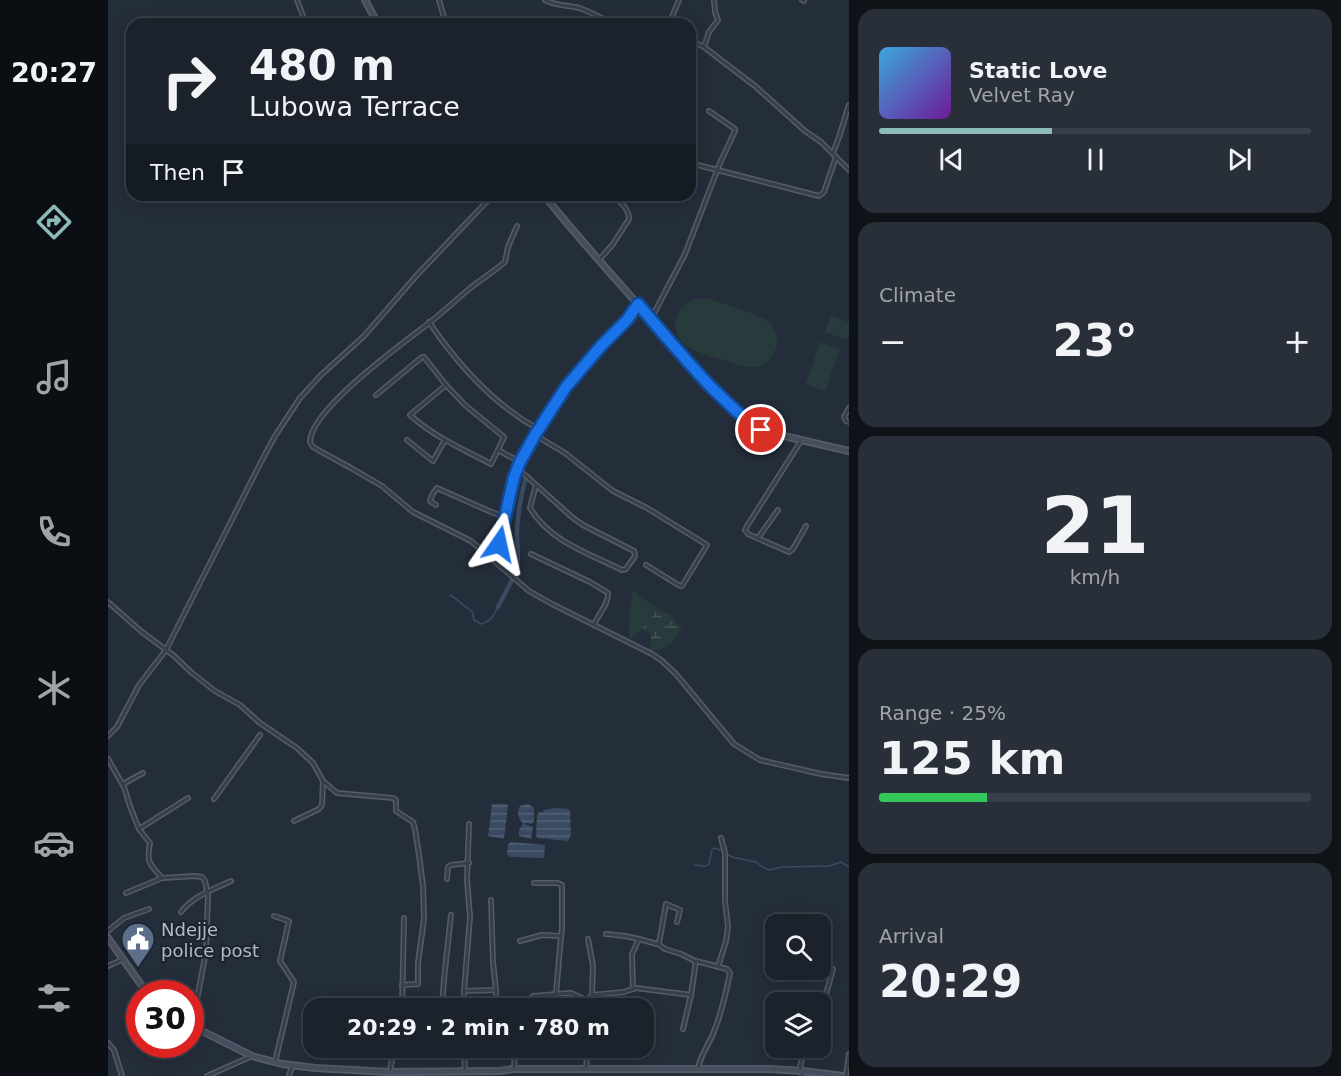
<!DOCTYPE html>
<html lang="en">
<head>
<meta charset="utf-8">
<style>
	body { margin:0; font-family:"DejaVu Sans",sans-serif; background:#282f38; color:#f1f3f6; height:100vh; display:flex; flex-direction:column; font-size:22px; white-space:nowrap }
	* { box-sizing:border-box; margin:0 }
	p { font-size:20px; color:#a0a4a9 }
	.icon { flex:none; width:33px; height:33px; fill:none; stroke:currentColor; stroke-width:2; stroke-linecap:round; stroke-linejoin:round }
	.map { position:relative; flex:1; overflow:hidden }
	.side { display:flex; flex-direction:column; gap:9px; padding:9px; background:#0f1318; width:492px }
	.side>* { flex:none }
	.hud { position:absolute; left:18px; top:18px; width:570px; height:183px; border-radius:18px; box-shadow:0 3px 15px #0003,0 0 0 2px #393f48; background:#1b222c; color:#f1f3f6; overflow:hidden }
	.buttons { position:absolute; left:657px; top:914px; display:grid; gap:12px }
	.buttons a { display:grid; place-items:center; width:66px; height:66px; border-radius:12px; background:#1b222c; box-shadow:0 3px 15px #0003,0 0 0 2px #393f48; font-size:30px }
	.speed { position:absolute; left:18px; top:980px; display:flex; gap:12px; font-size:30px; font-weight:700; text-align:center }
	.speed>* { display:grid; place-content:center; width:78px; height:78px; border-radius:50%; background:#1b222c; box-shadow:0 3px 15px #0003,0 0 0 2px #393f48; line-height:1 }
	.speed .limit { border:9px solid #d22; background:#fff; color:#111 }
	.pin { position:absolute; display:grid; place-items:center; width:51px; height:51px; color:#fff; margin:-26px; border:3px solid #fff; border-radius:50%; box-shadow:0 2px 6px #0007 }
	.me { position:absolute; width:66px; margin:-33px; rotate:11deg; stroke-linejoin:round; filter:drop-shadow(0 0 4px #0008) }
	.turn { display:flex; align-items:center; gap:21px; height:126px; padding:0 24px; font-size:27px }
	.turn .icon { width:78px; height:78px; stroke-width:2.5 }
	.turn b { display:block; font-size:42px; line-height:51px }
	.then { display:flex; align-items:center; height:57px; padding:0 24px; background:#0003; gap:12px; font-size:22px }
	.big { font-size:45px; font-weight:700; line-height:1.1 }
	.side .widget { flex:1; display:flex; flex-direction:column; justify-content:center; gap:9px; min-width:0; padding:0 21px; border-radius:18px; background:#282f38 }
	.side .dial { align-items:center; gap:0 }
	.dial b { font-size:78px; line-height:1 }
	.song { display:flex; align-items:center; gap:18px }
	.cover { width:72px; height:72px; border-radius:9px; background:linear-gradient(135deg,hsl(200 70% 55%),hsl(280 70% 35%)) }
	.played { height:6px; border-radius:3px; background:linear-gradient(90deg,#8bbbb9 40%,#393f48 40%) }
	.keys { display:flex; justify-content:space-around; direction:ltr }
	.heat { display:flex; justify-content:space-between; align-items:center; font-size:33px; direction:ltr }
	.charge { height:9px; border-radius:4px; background:linear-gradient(90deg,#34c759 25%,#393f48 0) }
	.trip { position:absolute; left:195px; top:998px; width:351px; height:60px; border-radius:18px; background:#1b222c; box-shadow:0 3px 15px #0003,0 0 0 2px #393f48; font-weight:700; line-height:60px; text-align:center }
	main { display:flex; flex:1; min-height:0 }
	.tab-bar { display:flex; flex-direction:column; width:108px; justify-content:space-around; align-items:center; background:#0b0e12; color:#a0a4a9 }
	.tab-bar .icon { width:42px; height:42px }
	.tab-bar .current { color:#8bbbb9 }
	.tab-bar b { font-size:27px; color:#f1f3f6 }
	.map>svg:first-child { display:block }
	.grass { fill:#273a3c }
	.wetland { fill:url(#wetland-marsh) }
	.water { fill:url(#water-rules) }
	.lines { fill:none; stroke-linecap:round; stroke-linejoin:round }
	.stream { stroke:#3a4a62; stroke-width:1.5 }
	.canal { stroke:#3a4a62; stroke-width:4.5 }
	.street-casing { stroke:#565d68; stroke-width:6 }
	.secondary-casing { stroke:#565d68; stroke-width:8 }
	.street { stroke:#373f4a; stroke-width:3 }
	.secondary { stroke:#464e5d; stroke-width:4.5 }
	.route-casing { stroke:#114b97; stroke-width:15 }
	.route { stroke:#1a73e8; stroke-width:10 }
	.labels { text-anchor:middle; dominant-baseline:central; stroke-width:4.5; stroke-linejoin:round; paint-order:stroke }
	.poi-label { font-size:18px; fill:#b3bac6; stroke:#1d242f; text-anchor:start }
</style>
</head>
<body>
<main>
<nav class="tab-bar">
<b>20:27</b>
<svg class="icon current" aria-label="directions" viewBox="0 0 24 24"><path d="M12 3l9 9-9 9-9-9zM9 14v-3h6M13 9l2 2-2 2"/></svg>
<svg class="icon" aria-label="music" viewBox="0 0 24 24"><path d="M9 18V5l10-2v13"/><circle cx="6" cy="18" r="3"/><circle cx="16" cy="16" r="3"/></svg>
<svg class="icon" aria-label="phone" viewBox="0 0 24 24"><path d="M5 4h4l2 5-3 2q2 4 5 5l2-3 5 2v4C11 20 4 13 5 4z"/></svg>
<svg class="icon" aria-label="climate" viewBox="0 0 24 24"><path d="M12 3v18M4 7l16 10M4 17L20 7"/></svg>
<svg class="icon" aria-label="car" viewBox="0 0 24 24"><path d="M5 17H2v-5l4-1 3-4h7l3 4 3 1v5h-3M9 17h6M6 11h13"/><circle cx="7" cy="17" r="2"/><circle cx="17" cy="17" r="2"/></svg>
<svg class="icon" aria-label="filters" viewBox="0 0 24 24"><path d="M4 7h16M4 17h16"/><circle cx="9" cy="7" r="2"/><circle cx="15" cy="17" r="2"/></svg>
</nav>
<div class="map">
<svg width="741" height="1076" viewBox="0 0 741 1076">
	<defs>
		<pattern id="wetland-marsh" width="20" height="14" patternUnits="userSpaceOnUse" patternTransform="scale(1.5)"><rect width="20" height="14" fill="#273a3c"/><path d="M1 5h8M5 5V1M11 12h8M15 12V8" fill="none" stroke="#445457"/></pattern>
		<pattern id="water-rules" width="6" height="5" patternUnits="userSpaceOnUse" patternTransform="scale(1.5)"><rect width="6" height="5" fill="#3a4a62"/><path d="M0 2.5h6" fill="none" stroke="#546277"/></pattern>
	</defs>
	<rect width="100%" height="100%" fill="#242d3a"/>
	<g class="grass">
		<path d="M599 298C613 303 653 314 662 323 676 337 668 362 649 367 641 368 634 366 627 364 614 359 590 354 580 347 555 330 569 297 599 298Z"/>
		<path d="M723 316 741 322V333L739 340 717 332Z"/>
		<path d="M712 342 732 349 717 391 698 384Z"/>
		<path d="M525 591 550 609 534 629 522 640C519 623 522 608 525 591Z"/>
	</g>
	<path class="wetland" d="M550 609 564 616 567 622 574 627C565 640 560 652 542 650L543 635 534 629Z"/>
	<g class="water">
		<path d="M384 804H399L400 806 396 839 380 836Z"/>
		<path d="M418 804H421L426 808V821L424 824 418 823 417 824 425 827 423 839 411 836C410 829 413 828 415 823 409 818 409 812 412 806Z"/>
		<path d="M448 808 460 809 462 811 463 835 460 841 430 838 428 836 429 815 432 812H436L435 810Z"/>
		<path d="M403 842 437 845 436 858 403 857 399 855 400 844Z"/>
	</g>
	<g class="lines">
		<g class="stream">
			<path d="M342 595C351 600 355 606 364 611L366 620 373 624C382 622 386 615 390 607"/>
			<path d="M619 854 624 857 648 862 656 868 662 870 674 867 721 866 733 862 741 867"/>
			<path d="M586 865 598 866 601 864 604 850 606 848 615 851"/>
		</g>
		<g class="canal">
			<path d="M407 574C413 559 408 545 409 530 410 512 413 495 418 477"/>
			<path d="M390 607 404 580"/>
		</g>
		<defs>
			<g id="street">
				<path d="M189 0 198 24"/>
				<path d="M331 0 338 24"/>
				<path d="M437 0C447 6 459 5 471 8 484 12 495 20 508 24"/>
				<path d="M694 0 696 1"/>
				<path d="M561 24 571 0"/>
				<path d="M582 40 596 47 647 86 697 131 713 142 741 170"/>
				<path d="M596 47 601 32 610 20 607 12 606 0"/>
				<path d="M725 153 731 137 741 105"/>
				<path d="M582 163 711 196 716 192 728 157"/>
				<path d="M373 195 380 201"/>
				<path d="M409 226 400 247 397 262C385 272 372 280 360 290 348 300 337 310 325 320 298 341 202 409 202 442L205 447 212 451 243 468 274 486 305 512 363 541 421 591 444 604 544 654 553 660 568 674 626 744 652 760 713 774 741 778"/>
				<path d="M491 260 505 244 521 219C521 208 512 202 504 195"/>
				<path d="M543 319 577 254 612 163 627 131V129L601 111"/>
				<path d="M321 322C350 365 385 404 430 429"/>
				<path d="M268 395 314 357H316L338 385"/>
				<path d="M741 408 736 417 738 421 741 422"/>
				<path d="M427 435 457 453 505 491 539 508 599 545 574 586H572L538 565"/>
				<path d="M299 440 325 461 337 440"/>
				<path d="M693 441 639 526 637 530 640 534 681 552 685 549 698 526"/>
				<path d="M390 450 396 437 357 405 338 385 302 415C326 437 355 449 383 464L390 450 412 462"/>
				<path d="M409 470 416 474 465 518 475 525 526 551 527 556 518 569 514 570C482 554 441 541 422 508L428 485"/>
				<path d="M328 505 322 501 324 495 329 488 381 511 396 517"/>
				<path d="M650 538 670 510"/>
				<path d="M423 554 482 582 500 593C501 604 490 614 486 625"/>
				<path d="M388 560 396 517 406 477 427 435 458 387 493 346 518 320 530 304"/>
				<path d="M0 602 34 632 65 655 84 673 107 691 132 705 152 723 189 748 205 763 215 781 229 793 285 798 288 800V811L305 822 307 829 311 855 315 886 316 919 310 963V984L294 985"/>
				<path d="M0 736 9 727 31 685 58 650 154 460 167 436 192 398 213 375 256 336 309 275 385 195"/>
				<path d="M0 759 16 787 23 809 31 829 42 843C38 863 42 864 54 878"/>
				<path d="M15 784 35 773"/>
				<path d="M106 799 152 735"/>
				<path d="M186 821 211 809 214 805 215 781"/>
				<path d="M31 829 80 798"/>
				<path d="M339 879 340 867 343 865 361 863"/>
				<path d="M426 883H450L454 885V929L453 936"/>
				<path d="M18 893 54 878 87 876 94 877 97 881 100 896 98 952 84 1025"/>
				<path d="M73 912C85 896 106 889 123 881"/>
				<path d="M166 916 181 921 172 961 186 982 167 1062"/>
				<path d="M0 931 16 918 41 909"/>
				<path d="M498 934 517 936 531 939"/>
				<path d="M480 939 485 966 484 995"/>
				<path d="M412 941 434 935 453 936 448 994"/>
				<path d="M550 944 557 949 573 954 587 961"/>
				<path d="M0 966 16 959"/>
				<path d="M610 967 618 941 620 927 617 901V853L613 838"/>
				<path d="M525 989 524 954 531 939 549 944 551 943 558 904 572 910 569 922"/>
				<path d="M356 991 388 990 385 962 383 900"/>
				<path d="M294 1008 296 918"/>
				<path d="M334 1008 336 979 343 915"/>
				<path d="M356 1008V991L362 917 359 880 361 824"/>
				<path d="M388 1008V990"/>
				<path d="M419 1008 421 1000 425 996 463 993 478 1000"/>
				<path d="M477 1008V1002L484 995 516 992 528 988 583 995 588 961 619 969 622 973C618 993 613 1015 605 1034 600 1046 592 1056 590 1069"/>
				<path d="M712 1016 725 969"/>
				<path d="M575 1029 583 995"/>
				<path d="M0 1043 6 1050 14 1076"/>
				<path d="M356 1047 357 1071"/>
				<path d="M478 1068 480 1047"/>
				<path d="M406 1069 407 1047"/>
				<path d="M282 1072 286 1047"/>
				<path d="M99 1076 144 1056"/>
				<path d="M181 1076 184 1066"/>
				<path d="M694 1076V1071L692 1067 697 1047"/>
				<path d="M738 1076 741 1054"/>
			</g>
			<g id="secondary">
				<path d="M257 0 270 24"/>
				<path d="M436 195C469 237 506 277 541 317 563 342 585 368 609 392 625 408 641 426 663 433L741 451"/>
				<path d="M0 938 39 993"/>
				<path d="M82 1025 144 1056 174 1064 207 1068 282 1072 392 1071 406 1069H662L694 1071 735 1076"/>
			</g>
		</defs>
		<use href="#street" class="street-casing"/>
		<use href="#secondary" class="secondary-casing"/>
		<use href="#street" class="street"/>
		<use href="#secondary" class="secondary"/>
	</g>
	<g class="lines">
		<defs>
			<path id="route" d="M391 544 406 477 412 462 427 435 458 387 493 346 519 320 530 304C554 332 578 361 604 388 620 403 635 419 653 430"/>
		</defs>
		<use href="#route" class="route-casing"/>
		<use href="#route" class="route"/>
	</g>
	<defs>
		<symbol id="civic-pin" viewBox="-11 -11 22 30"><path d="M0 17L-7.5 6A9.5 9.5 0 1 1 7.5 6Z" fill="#5c6f8a" stroke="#1d242f"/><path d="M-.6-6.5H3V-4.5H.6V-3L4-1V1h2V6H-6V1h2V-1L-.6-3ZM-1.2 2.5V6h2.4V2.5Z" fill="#fff"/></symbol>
	</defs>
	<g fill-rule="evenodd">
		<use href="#civic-pin" x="11" y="920" width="38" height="52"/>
	</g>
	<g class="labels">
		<g class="poi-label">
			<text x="53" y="929">Ndejje<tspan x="53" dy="21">police post</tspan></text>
		</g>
	</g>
</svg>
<div class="buttons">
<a><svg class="icon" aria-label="search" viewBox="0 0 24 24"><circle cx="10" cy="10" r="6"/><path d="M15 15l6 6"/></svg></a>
<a><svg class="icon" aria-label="layers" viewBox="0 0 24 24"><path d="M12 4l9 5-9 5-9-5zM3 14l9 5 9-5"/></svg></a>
</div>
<div class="speed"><div class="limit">30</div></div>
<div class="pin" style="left:653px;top:430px;background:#d93025"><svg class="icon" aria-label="arrive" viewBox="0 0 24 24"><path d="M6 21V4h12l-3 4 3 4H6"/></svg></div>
<svg class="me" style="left:391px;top:544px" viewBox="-20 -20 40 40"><path d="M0-17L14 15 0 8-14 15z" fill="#1a73e8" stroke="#fff" stroke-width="4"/></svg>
<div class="trip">20:29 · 2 min · 780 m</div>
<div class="hud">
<div class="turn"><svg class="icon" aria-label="right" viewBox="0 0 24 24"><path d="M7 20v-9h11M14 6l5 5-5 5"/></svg><div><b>480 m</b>Lubowa Terrace</div></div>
<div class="then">Then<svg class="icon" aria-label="arrive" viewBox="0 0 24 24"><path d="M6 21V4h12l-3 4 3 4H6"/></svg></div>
</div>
</div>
<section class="side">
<div class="widget">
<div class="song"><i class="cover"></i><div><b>Static Love</b><p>Velvet Ray</p></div></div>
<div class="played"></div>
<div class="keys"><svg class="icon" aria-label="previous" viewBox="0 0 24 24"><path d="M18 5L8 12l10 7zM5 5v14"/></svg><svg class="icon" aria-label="pause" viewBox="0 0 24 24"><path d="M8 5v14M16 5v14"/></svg><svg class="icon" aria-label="next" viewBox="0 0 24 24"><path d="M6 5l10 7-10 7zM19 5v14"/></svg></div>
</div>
<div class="widget"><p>Climate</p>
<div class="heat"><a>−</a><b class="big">23°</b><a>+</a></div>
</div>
<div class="widget dial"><b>21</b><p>km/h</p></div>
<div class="widget"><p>Range · 25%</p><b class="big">125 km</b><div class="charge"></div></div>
<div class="widget"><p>Arrival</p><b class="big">20:29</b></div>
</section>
</main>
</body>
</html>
